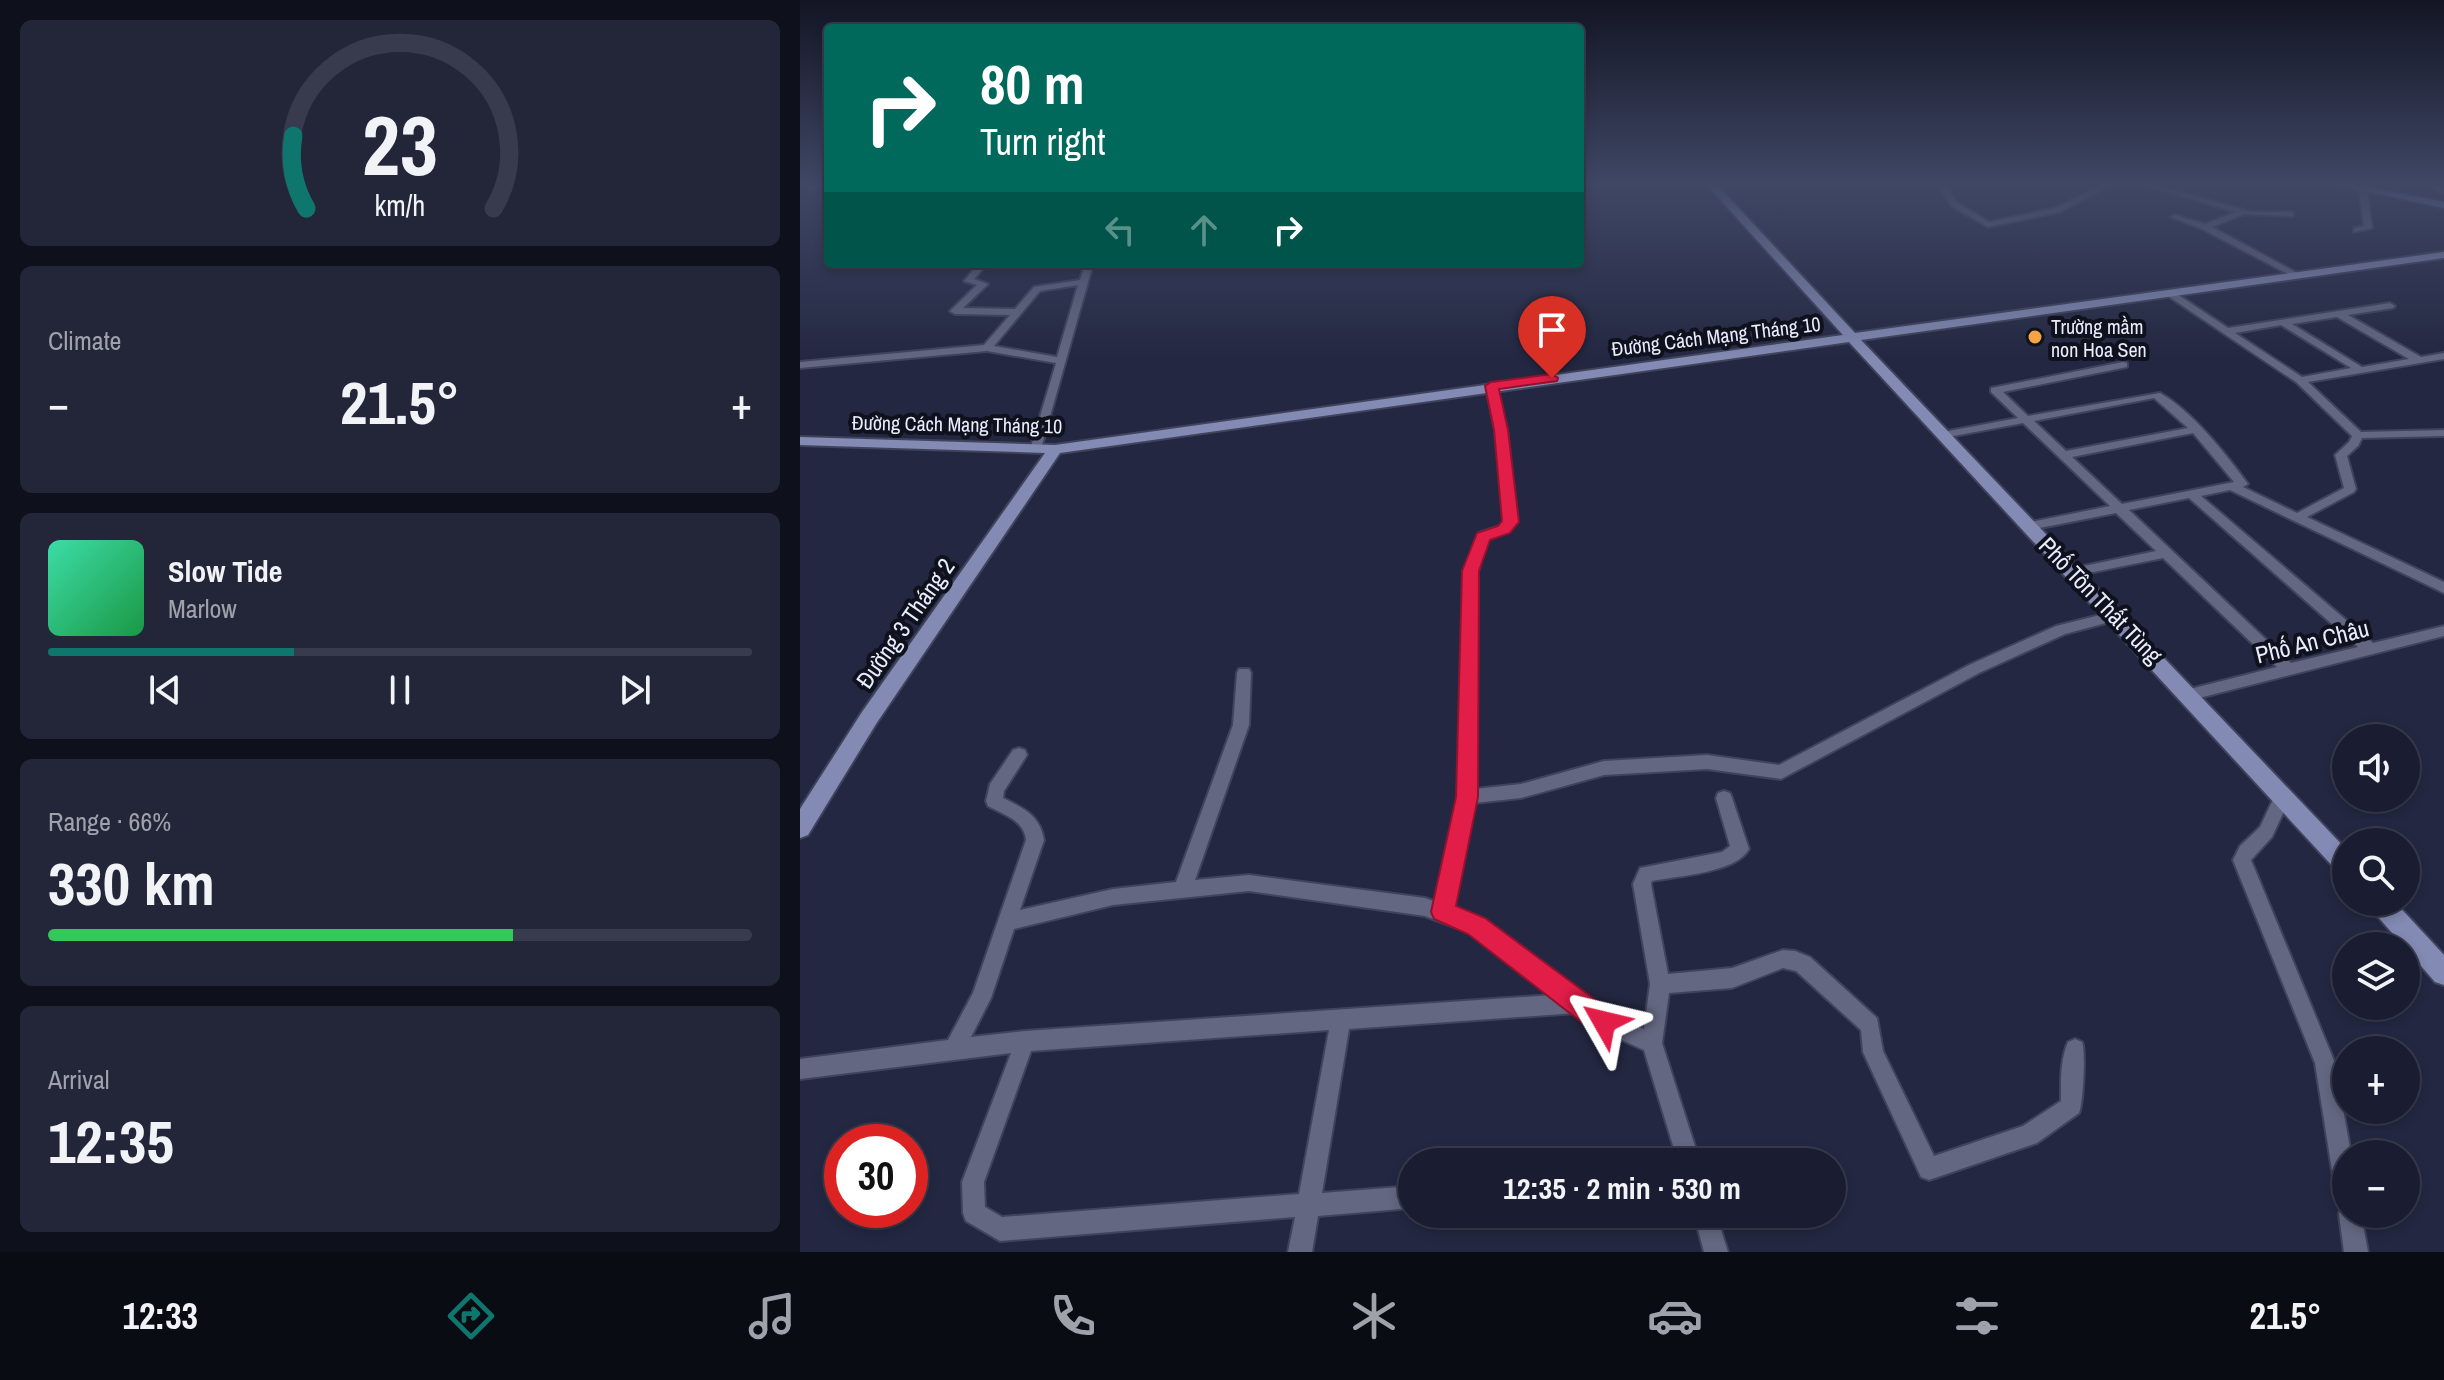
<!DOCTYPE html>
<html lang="en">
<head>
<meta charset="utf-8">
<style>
	body { margin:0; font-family:"Archivo Narrow",sans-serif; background:#232639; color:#f1f3f6; height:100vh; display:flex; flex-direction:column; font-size:30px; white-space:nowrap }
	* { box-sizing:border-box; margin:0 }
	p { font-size:26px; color:#9fa2ab }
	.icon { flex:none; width:44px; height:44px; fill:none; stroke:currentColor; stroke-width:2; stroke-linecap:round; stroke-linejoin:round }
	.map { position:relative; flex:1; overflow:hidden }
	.side { display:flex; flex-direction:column; gap:20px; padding:20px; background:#0e101b; width:800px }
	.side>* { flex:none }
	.banner { position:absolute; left:24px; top:24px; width:760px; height:244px; border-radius:8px; box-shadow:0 4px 12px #0003,0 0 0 2px #383b4d; background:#00695c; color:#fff; overflow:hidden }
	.fabs { position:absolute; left:1532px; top:724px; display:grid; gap:16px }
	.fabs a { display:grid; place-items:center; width:88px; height:88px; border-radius:50%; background:#1a1d31; box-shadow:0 4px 12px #0003,0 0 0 2px #383b4d; font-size:40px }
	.speed { position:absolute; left:24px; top:1124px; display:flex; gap:16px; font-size:40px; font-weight:700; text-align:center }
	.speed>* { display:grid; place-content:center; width:104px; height:104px; border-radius:50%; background:#1a1d31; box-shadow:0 4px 12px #0003,0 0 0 2px #383b4d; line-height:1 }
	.speed .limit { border:12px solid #d22; background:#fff; color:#111 }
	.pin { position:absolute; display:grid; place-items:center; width:68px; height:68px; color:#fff; margin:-82px -34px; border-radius:50% 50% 50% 0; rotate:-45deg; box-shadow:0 0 8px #0007 }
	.pin .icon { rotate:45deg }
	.me { position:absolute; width:88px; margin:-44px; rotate:307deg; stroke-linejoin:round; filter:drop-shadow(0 0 6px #0008) }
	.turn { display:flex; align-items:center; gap:28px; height:168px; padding:0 24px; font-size:36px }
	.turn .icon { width:104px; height:104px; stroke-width:2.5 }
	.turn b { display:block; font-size:56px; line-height:68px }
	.lanes { display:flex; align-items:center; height:76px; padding:0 24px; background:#0003; justify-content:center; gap:40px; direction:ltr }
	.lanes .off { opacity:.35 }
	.big { font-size:60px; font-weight:800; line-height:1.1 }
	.side .tile { flex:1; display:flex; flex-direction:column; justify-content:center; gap:12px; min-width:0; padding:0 28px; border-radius:12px; background:#232639 }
	.side .dial { align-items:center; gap:0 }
	.dial svg { height:208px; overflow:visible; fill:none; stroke:#383b4d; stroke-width:7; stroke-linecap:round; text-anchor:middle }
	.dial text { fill:#f1f3f6; stroke:none }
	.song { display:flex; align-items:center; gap:24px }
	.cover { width:96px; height:96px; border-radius:12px; background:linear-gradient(135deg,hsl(160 70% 55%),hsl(140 70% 35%)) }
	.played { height:8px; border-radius:4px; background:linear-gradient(90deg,#0f766e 35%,#383b4d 35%) }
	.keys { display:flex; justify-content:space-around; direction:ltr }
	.heat { display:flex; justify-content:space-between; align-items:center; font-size:44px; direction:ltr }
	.charge { height:12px; border-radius:6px; background:linear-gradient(90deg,#34c759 66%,#383b4d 0) }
	.trip { position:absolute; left:598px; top:1148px; width:448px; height:80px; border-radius:40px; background:#1a1d31; box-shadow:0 4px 12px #0003,0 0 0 2px #383b4d; font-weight:800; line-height:80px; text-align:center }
	.tab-bar { display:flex; height:128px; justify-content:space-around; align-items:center; background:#0a0c14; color:#9fa2ab }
	.tab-bar .icon { width:56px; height:56px }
	.tab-bar .current { color:#0f766e }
	.tab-bar b { font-size:36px; color:#f1f3f6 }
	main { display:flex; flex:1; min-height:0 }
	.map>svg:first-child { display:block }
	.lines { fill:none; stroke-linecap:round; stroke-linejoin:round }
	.street-casing { stroke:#3f435b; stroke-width:4 }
	.secondary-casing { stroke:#3f435b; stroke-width:4 }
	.street { fill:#636781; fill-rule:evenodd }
	.secondary { fill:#838ab3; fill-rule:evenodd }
	.route { fill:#e11d48; stroke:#92132f; stroke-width:2 }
	.poi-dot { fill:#f4a443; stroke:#0f111d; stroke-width:3 }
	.labels { text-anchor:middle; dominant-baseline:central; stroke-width:8; stroke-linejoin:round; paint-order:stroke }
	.far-poi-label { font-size:20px; fill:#e8ecfd; stroke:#0f111d; text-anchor:start }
	.far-street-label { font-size:20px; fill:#e8ecfd; stroke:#0f111d }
	.street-label { font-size:24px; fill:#e8ecfd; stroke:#0f111d }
</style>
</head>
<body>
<main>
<section class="side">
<div class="tile dial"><svg viewBox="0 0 100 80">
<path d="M14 69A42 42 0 1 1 86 69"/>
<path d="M14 69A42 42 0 0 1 9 41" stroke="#0f766e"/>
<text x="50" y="56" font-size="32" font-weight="700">23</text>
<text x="50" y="72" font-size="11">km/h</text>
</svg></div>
<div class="tile"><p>Climate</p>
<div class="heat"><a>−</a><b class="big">21.5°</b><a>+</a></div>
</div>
<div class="tile">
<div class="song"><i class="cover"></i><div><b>Slow Tide</b><p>Marlow</p></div></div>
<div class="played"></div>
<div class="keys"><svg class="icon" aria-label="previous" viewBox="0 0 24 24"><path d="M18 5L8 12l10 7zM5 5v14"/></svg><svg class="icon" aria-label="pause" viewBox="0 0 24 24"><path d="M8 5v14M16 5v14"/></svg><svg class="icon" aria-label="next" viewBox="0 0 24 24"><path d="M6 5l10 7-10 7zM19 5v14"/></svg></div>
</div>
<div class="tile"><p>Range · 66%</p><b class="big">330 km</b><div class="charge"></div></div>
<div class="tile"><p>Arrival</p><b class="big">12:35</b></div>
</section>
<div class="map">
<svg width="1644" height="1252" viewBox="0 0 1644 1252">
	<rect width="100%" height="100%" fill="#232741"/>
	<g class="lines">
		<defs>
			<g id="street">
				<path d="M13 185H24L9 190V186Z"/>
				<path d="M1138 185H1145L1157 202 1189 222 1255 208 1302 185H1311L1260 212 1188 227 1151 206Z"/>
				<path d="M1343 185H1355L1451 212H1493V216H1490L1444 214 1412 227 1499 274 1492 276 1402 229 1371 217 1375 215 1405 224 1436 212Z"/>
				<path d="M1563 188 1567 190 1572 228 1554 232V228L1564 226 1559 190Z"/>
				<path d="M178 264H187L174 279 188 284 163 308 215 309 234 287 280 280 285 264H293L240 452H232L230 450 256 363 187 351 0 368V362L184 345 210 315 155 314 150 311 177 285 164 281ZM278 285 257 357 194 346 240 291Z"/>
				<path d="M1368 292H1374L1428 328 1590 303 1595 306 1593 308 1548 315 1621 357 1644 353V359L1508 382 1561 432 1644 430V436L1562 438 1558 446 1547 456 1556 489 1554 492 1507 517 1644 582V593L1430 490 1401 496 1573 643 1644 626V636L1391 700 1386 698 1383 694 1386 690 1477 667 1363 558 1274 576 1269 575 1267 572 1269 569 1356 551 1316 513 1230 530 1226 529 1224 526 1226 523 1310 506 1223 423 1143 438 1137 435 1143 432 1218 418 1191 392V388L1323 362 1327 363V367L1203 392 1228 416 1360 393C1392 411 1426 454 1448 484L1443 487 1497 513 1544 488 1535 455 1549 442 1552 436 1496 382 1368 296ZM1537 317 1609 359 1562 367 1492 324ZM1481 325 1551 368 1502 377 1435 333ZM1354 398 1388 428 1266 451 1234 421ZM1393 433 1434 482 1322 504 1272 457ZM1389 498 1558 647 1491 663 1329 510Z"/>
				<path d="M691 383 696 386 707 430 717 522 708 532 688 539 678 571 675 789 721 784 804 761 907 755 979 765 1169 665 1256 626 1316 611 1323 616 1321 619 1265 634 1179 673 981 779 907 769 804 775 721 798 674 803 653 909 684 920 811 1015 844 1029 850 984 833 884 840 868 922 852 930 846 916 798 918 793 924 791 930 793 932 798 949 849C936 873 877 876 852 881L851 884 868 974 932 968 983 950 995 951 1010 957 1077 1018 1083 1051 1134 1156 1223 1126 1261 1101C1261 1082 1260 1060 1268 1042L1275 1039 1282 1042C1286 1050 1283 1105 1279 1113L1237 1143 1129 1180 1121 1177 1063 1052 1061 1030 996 971 983 968 932 988 869 993 862 1043 900 1162H878L844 1050 797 1029 776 1013 549 1029 522 1193 612 1186V1208L518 1216 512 1252H488L495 1217 200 1241 166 1221 163 1213 162 1182 211 1053 0 1079V1059L148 1040 173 993 226 840C224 820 204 815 188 806L186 801 190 784 213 750 219 748 225 750 227 755 204 791 203 798C223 808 240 815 244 840L220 910 313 889 376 882 433 725 437 673 439 669H449L451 673 449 725 395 880 449 875 625 898 636 902 659 797 664 571 679 533 700 526 705 521 695 430 686 386ZM449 891 625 916 671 933 752 995 225 1031 171 1037 191 998 214 929 313 905ZM529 1030 499 1194 202 1217 185 1207 184 1182 231 1051Z"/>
				<path d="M1483 789 1489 791 1491 796 1472 837 1451 860 1535 1063 1551 1154H1546V1200L1538 1197 1535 1189 1515 1063 1433 860 1440 846 1460 827 1477 791Z"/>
				<path d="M1546 1204V1214H1561L1568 1252H1544L1539 1214 1542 1206Z"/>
				<path d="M894 1214H916L928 1252H904Z"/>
			</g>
			<g id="secondary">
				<path d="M907 185H917L1055 333 1644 252V258L1061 340 1546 849V875L1538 872 1049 342 260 453 76 724 8 835 0 838V809L62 712 245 453 0 445V437L255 445 1043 335Z"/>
				<path d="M1537 185H1558L1644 202V208Z"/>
				<path d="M1630 185H1642L1644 194Z"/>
				<path d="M1568 902H1595L1644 955V985L1635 982 1572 910Z"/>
			</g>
		</defs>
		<use href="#street" class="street-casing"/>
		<use href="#secondary" class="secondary-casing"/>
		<use href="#street" class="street"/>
		<use href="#secondary" class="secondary"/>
	</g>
	<linearGradient id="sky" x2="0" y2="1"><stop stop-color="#131524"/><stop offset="0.51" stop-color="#3f4765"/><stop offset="1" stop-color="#3f4765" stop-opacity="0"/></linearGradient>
	<rect width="1644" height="361" fill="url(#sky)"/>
	<path class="route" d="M752 374 758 378 757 381 699 389 708 430 719 522 710 533 690 540 679 571 678 797 656 906 685 918 813 1013 817 1022 813 1032 804 1035 794 1032 668 934 634 919 631 912 656 797 662 571 677 533 698 526 702 521 694 430 685 386 691 382Z"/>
	<circle class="poi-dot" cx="1235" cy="337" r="8"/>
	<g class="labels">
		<g class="far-poi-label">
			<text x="1251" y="326">Trường mầm<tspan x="1251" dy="23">non Hoa Sen</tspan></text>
		</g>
		<g class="far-street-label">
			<text transform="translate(916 336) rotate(-7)">Đường Cách Mạng Tháng 10</text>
			<text transform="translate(157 424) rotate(1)">Đường Cách Mạng Tháng 10</text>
		</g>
		<g class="street-label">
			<text transform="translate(1301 600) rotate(46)">Phố Tôn Thất Tùng</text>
			<text transform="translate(105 623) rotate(-55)">Đường 3 Tháng 2</text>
			<text transform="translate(1512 641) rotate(-14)">Phố An Châu</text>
		</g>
	</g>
</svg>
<div class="fabs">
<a><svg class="icon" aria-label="sound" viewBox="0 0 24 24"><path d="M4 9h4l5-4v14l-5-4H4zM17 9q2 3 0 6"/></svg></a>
<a><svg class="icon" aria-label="search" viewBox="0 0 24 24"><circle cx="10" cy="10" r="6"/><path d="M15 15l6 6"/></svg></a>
<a><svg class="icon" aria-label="layers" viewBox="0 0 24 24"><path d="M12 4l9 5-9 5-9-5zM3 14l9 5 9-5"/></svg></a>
<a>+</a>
<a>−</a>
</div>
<div class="speed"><div class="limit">30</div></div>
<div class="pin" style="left:752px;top:378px;background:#d93025"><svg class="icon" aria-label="arrive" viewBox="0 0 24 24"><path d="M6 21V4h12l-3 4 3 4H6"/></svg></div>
<svg class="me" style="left:804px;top:1022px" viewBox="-20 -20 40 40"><path d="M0-17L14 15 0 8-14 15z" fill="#e11d48" stroke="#fff" stroke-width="4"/></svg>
<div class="trip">12:35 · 2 min · 530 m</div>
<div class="banner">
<div class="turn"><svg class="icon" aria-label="right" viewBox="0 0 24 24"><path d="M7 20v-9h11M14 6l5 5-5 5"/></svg><div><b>80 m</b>Turn right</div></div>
<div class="lanes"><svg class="icon off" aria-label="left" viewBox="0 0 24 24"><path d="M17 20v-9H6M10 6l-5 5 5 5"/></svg><svg class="icon off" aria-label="ahead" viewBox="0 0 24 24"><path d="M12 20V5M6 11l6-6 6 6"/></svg><svg class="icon" aria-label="right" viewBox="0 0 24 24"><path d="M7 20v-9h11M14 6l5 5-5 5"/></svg></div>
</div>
</div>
</main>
<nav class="tab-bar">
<b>12:33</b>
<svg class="icon current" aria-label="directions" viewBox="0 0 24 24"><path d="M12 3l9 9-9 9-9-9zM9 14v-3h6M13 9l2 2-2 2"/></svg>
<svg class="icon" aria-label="music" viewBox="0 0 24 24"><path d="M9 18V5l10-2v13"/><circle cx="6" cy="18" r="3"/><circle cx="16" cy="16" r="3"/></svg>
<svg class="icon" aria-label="phone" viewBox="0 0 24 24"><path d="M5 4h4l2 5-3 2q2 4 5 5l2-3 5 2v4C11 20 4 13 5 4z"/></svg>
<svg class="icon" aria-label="climate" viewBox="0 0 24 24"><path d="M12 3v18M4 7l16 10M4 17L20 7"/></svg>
<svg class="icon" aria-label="car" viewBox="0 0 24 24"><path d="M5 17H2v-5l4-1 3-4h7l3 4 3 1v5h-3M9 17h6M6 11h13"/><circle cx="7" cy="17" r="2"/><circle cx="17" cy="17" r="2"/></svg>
<svg class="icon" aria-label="filters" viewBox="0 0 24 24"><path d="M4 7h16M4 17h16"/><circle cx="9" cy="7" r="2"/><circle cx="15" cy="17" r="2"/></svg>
<b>21.5°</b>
</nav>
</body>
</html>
